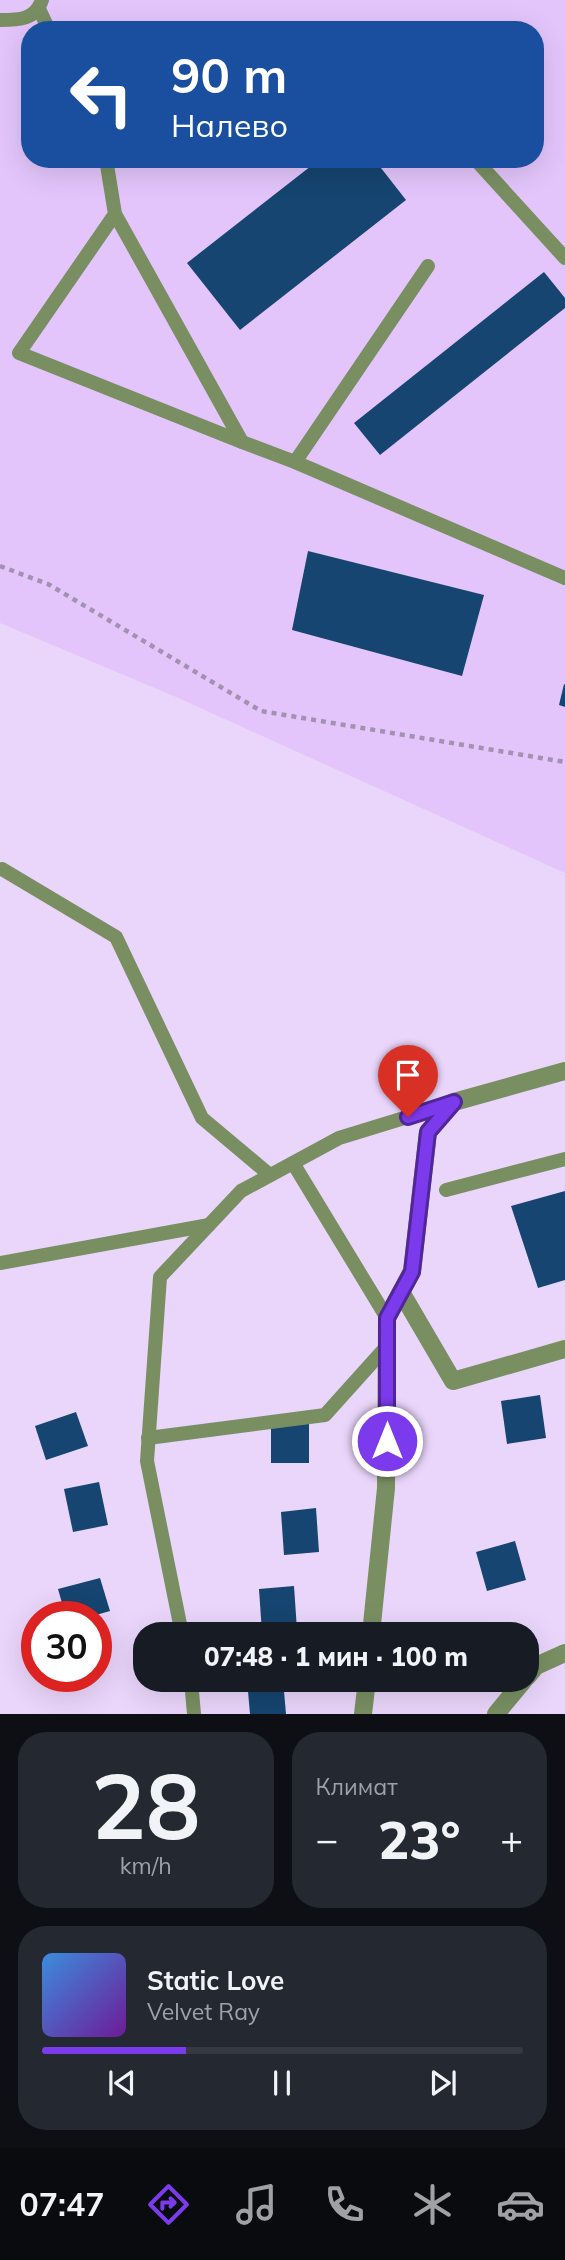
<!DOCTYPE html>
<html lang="ru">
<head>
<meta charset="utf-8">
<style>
	body { margin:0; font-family:Mulish,sans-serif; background:#242831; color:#f1f3f6; height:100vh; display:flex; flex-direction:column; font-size:26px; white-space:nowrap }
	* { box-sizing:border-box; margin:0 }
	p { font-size:23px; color:#9ea1a6 }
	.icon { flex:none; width:38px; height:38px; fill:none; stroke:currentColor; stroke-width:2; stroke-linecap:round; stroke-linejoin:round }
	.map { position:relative; height:1714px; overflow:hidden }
	.details { display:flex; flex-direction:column; gap:18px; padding:18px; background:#0d0f14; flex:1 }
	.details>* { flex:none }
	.top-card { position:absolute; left:21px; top:21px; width:523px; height:147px; border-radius:28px; box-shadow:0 7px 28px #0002; background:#1a4fa0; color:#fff; overflow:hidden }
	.speed { position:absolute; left:21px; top:1601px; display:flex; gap:14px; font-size:35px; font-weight:700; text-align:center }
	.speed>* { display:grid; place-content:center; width:91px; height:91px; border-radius:50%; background:#171b24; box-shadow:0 7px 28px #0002; line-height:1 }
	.speed .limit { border:10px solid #d22; background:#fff; color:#111 }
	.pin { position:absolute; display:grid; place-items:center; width:60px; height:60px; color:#fff; margin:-72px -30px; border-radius:50% 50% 50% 0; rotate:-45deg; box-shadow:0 0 7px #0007 }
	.pin .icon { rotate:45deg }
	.me { position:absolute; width:77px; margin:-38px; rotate:0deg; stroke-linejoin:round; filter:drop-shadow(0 0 5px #0008) }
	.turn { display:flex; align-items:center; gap:24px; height:147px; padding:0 35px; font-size:32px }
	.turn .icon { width:91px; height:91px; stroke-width:2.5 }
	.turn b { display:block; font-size:49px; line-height:60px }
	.big { font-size:52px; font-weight:800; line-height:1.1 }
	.details .widget { flex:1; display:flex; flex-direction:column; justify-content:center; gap:10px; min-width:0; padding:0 24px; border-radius:28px; background:#242831 }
	.details .dial { align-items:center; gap:0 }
	.dial b { font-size:91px; line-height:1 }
	.song { display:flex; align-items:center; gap:21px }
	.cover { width:84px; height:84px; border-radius:10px; background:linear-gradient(135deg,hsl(210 70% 55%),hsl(280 70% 35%)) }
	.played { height:7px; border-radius:4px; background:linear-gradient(90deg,#7c3aed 30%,#363941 30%) }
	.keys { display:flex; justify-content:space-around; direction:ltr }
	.heat { display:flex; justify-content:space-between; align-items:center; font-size:38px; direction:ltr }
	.details .tiles { flex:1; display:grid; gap:18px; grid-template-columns:1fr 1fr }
	.widget:last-child { grid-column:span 2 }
	.trip { position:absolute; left:133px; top:1622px; width:406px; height:70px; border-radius:28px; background:#171b24; box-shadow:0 7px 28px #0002; font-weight:800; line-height:70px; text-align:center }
	.tab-bar { display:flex; height:112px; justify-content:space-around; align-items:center; background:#090b0e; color:#9ea1a6 }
	.tab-bar .icon { width:49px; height:49px }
	.tab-bar .active { color:#7c3aed }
	.tab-bar b { font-size:32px; color:#f1f3f6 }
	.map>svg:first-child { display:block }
	.built { fill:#e3c5fb; fill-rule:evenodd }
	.building { fill:#154570 }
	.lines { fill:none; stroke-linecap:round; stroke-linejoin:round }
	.path { stroke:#a291b0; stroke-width:4.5; stroke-dasharray:5 5; stroke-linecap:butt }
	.service { stroke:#798f62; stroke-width:14 }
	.minor { stroke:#798f62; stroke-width:18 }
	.route-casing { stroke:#51269a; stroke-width:18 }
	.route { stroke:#7c3aed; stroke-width:12 }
</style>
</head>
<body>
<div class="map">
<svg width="565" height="1714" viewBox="0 0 565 1714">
	<rect width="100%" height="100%" fill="#ead6fb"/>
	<path class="built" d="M0 0H565V873L176 697 0 623ZM30 30H536V159H30Z"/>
	<g class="building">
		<path d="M320 159H374L406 200 240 330 187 263Z"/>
		<path d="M544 272 565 298V308L380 455 354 423Z"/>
		<path d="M308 551 484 595 462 676 292 630Z"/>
		<path d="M564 684 565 685V707L559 705Z"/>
		<path d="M565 1191V1280L538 1288 511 1206Z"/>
		<path d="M540 1395 546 1438 507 1444 501 1401Z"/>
		<path d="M76 1412 88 1446 46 1460 35 1426Z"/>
		<rect x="271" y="1421" width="38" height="42"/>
		<path d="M99 1482 108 1525 73 1532 64 1489Z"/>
		<path d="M316 1508 319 1552 284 1555 281 1512Z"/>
		<path d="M515 1541 526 1580 487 1591 476 1552Z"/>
		<path d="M100 1578 110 1611 89 1617H66L58 1589Z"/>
		<path d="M294 1586 297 1630 262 1633 259 1589Z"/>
		<path d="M247 1680H283L286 1714H250Z"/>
	</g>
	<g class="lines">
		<path class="path" d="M0 566 48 584 261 711 565 762"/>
		<g class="service">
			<path d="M39 9 49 30"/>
			<path d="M0 20C19 20 35 20 42 0"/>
			<path d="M106 159 115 214 242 442 19 353 115 214"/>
			<path d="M475 159 565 258"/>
			<path d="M428 266 295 462 565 578"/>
			<path d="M242 442 295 462"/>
			<path d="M2 869 116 937 202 1118 270 1175"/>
			<path d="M293 1163 387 1318"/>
			<path d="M446 1190 565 1159"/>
			<path d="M0 1263 209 1225"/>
			<path d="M148 1438 325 1415 387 1346"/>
			<path d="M182 1634 147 1461 160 1277 241 1191 339 1138 453 1103"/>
			<path d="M191 1680 194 1714"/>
		</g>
		<g class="minor">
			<path d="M401 1292 453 1381 565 1349"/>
			<path d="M371 1634 386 1488 387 1318 412 1271 428 1132 454 1102 565 1071"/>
			<path d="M527 1677 536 1666 565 1653"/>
			<path d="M363 1714 367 1680"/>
			<path d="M496 1714 524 1680"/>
		</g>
	</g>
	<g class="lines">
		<defs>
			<path id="route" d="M387 1441V1318L412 1272 428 1132 454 1102 408 1117"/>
		</defs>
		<use href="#route" class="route-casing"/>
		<use href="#route" class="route"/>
	</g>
</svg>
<div class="speed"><div class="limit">30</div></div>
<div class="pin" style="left:408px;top:1117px;background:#d93025"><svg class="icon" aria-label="arrive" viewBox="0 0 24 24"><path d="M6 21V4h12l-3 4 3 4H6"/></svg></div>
<svg class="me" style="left:387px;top:1441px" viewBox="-20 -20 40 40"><circle r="17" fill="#7c3aed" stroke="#fff" stroke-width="3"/><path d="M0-11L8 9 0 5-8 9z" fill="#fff"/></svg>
<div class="trip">07:48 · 1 мин · 100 m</div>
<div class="top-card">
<div class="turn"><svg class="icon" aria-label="left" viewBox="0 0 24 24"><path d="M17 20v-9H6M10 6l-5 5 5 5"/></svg><div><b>90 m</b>Налево</div></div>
</div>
</div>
<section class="details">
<div class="tiles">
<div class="widget dial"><b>28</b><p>km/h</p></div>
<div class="widget"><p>Климат</p>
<div class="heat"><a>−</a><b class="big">23°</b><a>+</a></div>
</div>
<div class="widget">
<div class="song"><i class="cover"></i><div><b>Static Love</b><p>Velvet Ray</p></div></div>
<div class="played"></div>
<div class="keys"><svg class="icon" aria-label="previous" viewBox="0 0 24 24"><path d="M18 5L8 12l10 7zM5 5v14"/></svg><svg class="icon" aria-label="pause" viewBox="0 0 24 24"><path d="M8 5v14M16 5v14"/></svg><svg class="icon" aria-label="next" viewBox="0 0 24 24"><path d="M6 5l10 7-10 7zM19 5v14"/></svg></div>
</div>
</div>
</section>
<nav class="tab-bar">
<b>07:47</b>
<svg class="icon active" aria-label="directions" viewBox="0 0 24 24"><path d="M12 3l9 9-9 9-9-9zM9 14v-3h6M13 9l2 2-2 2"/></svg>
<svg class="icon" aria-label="music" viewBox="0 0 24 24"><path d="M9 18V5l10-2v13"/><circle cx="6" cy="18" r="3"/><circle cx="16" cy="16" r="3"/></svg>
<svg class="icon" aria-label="phone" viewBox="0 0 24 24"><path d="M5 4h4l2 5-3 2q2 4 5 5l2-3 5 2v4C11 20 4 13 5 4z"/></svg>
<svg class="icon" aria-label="climate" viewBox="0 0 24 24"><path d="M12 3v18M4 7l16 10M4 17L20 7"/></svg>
<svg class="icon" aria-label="car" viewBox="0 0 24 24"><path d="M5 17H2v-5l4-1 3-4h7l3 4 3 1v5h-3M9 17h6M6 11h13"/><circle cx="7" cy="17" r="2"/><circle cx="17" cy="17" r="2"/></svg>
</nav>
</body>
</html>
